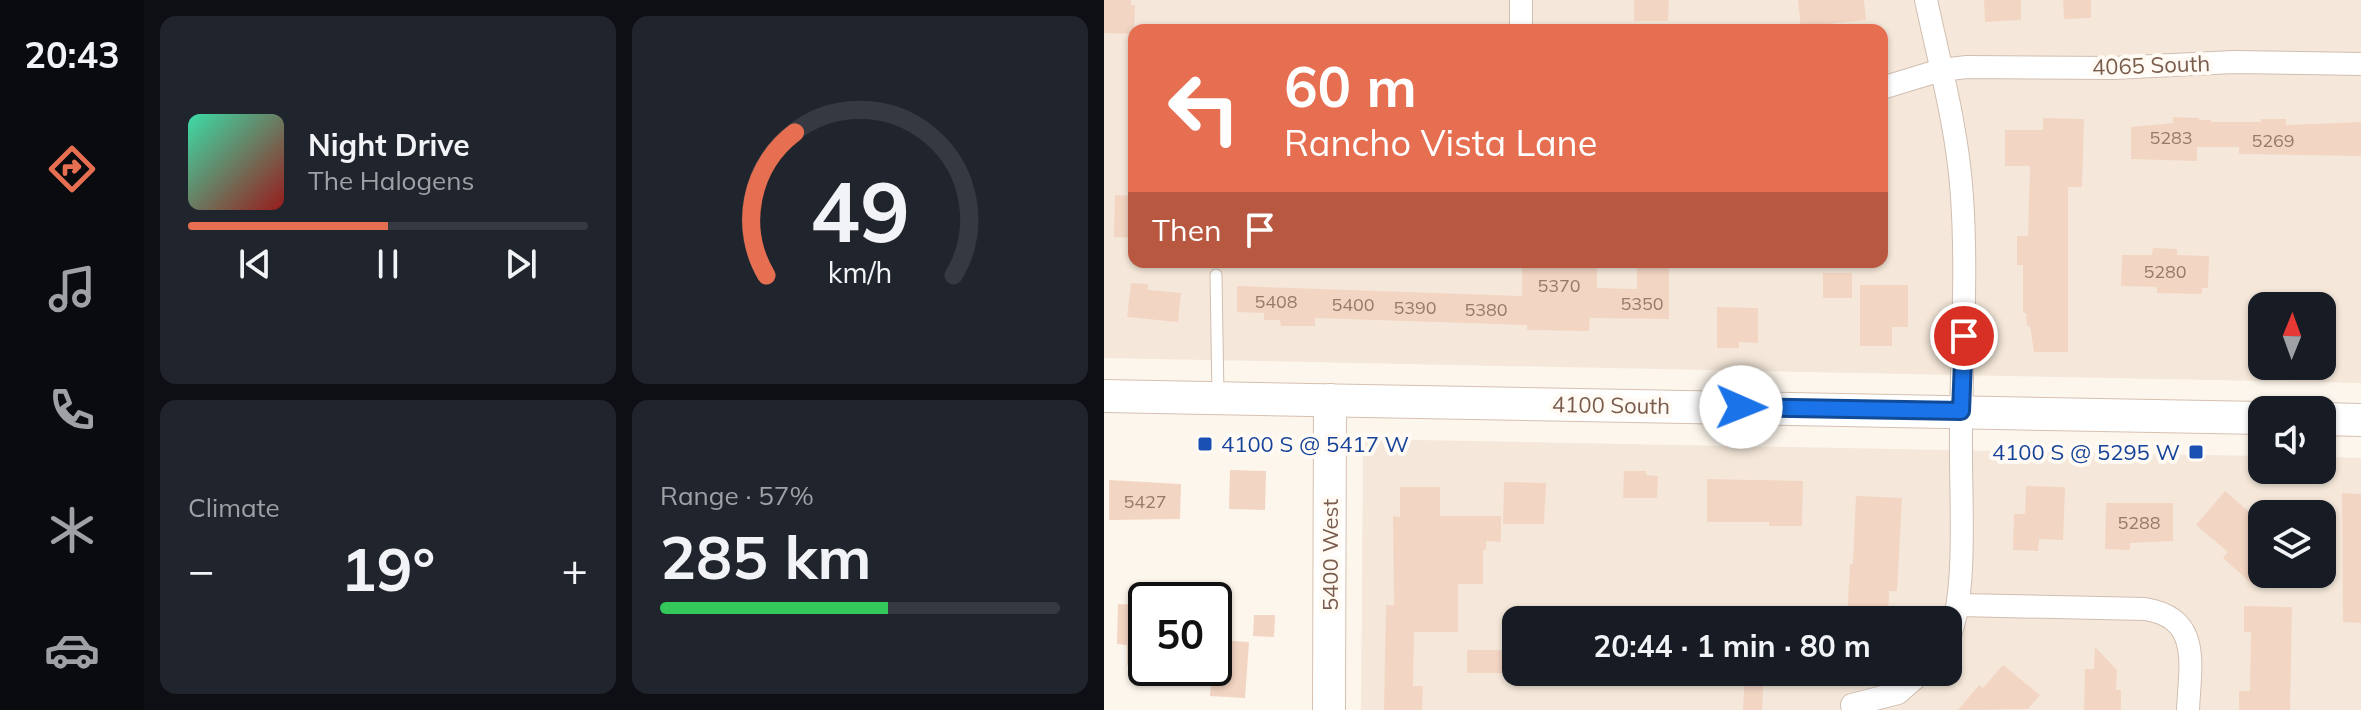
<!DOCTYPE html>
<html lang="en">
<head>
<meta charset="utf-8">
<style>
	body { margin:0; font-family:Mulish,sans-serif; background:#20242c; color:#f1f3f6; height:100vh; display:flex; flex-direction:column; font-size:30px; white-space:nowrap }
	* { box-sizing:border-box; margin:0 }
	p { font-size:26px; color:#9ea1a6 }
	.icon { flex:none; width:44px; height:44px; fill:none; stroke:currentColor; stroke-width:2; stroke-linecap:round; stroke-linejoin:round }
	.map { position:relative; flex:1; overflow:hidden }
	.side { display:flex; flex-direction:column; gap:16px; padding:16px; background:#0d0f14; width:960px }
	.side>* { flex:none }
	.top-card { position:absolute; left:24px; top:24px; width:760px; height:244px; border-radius:16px; box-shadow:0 2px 6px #0004; background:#e76f51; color:#fff; overflow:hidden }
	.needle { width:52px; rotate:1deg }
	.controls { position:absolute; left:1144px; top:292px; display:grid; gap:16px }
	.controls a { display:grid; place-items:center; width:88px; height:88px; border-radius:16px; background:#171b24; box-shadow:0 2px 6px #0004; font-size:40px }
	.speed { position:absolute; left:24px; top:582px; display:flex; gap:16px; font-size:40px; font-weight:700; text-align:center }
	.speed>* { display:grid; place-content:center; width:104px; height:104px; border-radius:50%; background:#171b24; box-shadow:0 2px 6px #0004; line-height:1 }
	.speed .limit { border:4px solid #111; border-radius:12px; background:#fff; color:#111 }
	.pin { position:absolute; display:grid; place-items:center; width:68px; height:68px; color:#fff; margin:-34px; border:4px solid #fff; border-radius:50%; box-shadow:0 2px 8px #0007 }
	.me { position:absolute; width:88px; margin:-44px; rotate:91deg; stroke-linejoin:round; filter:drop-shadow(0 0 6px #0008) }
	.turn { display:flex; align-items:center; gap:28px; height:168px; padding:0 24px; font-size:36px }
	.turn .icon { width:104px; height:104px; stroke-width:2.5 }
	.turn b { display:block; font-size:56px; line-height:68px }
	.then { display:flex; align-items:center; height:76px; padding:0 24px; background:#0003; gap:16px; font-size:30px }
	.big { font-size:60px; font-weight:700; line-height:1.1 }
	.side .tile { flex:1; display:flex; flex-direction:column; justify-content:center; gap:12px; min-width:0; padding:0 28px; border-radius:16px; background:#20242c }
	.side .dial { align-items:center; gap:0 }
	.dial svg { height:208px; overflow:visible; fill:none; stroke:#363941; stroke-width:7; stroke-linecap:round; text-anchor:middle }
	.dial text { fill:#f1f3f6; stroke:none }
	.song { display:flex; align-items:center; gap:24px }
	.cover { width:96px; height:96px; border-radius:12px; background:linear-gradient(135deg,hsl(160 70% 55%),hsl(0 70% 35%)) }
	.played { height:8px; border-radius:4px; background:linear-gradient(90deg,#e76f51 50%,#363941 50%) }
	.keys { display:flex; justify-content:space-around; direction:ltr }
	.heat { display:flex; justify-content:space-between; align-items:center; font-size:44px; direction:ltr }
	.charge { height:12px; border-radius:6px; background:linear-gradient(90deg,#34c759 57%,#363941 0) }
	.side .tiles { flex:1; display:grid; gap:16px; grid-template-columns:repeat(2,1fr) }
	.trip { position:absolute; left:398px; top:606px; width:460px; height:80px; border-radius:16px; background:#171b24; box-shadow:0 2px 6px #0004; font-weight:700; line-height:80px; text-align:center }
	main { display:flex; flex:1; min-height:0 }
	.tabs { display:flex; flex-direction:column; width:144px; justify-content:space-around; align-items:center; background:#090b0e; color:#9ea1a6 }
	.tabs .icon { width:56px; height:56px }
	.tabs .on { color:#e76f51 }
	.tabs b { font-size:36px; color:#f1f3f6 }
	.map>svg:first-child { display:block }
	.residential { fill:#f5e8da; fill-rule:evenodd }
	.building { fill:#f3d5c3 }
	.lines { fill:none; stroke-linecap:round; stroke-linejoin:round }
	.lane-casing { stroke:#d1beb0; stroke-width:13 }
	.street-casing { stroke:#d1beb0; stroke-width:24 }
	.secondary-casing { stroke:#d6c0b0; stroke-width:34 }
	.lane { stroke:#fff; stroke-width:11 }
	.street { stroke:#fff; stroke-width:22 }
	.secondary { stroke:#fff; stroke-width:32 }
	.route-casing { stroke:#114b97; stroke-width:20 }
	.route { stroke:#1a73e8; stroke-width:14 }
	.transit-dot { fill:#1a4fb4; stroke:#fffaf3; stroke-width:3 }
	.labels { text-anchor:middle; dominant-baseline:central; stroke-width:8; stroke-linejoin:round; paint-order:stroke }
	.number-label { font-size:18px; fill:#987a6a }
	.street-label { font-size:22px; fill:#7a5c4d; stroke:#fffaf3 }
	.transit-label { font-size:22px; fill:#164399; stroke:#fffaf3; text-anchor:start }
</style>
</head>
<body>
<main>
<nav class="tabs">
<b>20:43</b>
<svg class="icon on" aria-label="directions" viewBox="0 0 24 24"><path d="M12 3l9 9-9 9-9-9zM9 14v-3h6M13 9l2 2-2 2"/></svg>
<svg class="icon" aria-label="music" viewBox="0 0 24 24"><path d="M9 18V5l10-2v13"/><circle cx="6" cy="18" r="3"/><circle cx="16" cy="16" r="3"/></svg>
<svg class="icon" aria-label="phone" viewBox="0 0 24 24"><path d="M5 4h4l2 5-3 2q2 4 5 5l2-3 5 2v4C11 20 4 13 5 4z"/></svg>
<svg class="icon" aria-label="climate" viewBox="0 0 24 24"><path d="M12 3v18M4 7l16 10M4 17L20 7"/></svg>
<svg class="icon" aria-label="car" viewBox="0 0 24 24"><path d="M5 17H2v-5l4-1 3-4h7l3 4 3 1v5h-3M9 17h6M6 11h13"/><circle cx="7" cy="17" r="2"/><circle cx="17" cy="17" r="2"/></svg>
</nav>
<section class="side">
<div class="tiles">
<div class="tile">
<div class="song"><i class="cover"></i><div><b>Night Drive</b><p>The Halogens</p></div></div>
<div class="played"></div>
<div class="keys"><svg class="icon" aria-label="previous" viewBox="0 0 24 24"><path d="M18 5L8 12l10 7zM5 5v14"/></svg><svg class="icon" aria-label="pause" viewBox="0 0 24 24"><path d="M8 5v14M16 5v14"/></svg><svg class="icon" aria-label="next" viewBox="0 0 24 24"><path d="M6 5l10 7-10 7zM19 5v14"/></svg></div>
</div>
<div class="tile dial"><svg viewBox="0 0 100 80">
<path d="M14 69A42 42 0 1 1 86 69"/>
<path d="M14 69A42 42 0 0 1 25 14" stroke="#e76f51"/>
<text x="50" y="56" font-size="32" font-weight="700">49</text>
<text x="50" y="72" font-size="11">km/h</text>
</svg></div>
<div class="tile"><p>Climate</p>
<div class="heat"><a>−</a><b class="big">19°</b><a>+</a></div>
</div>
<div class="tile"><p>Range · 57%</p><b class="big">285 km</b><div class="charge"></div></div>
</div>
</section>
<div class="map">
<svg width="1257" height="710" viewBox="0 0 1257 710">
	<rect width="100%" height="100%" fill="#fdf6ec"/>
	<g class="residential">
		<path d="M0 0H1257V383L0 358ZM30 30H778V262H30ZM1158 306H1218V366H1158Z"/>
		<path d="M259 439 1158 456V470H1218V457L1257 458V710H257ZM1158 514H1218V574H1158ZM412 620H844V672H412Z"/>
	</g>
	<g class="building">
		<path d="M0 0H27V5H31L30 34 0 33Z"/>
		<path d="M530 0H565L564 21H530Z"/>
		<path d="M694 0H760L762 20 724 24V30H697Z"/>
		<path d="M880 0H917V20L881 22Z"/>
		<path d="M959 0H987V18L960 19Z"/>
		<path d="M1069 117 1095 118V120H1107V122H1157V119H1182V125L1257 122V156L1135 154V147H1093V161L1027 159V127L1069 123Z"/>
		<path d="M939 118 980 119 978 187H964V352H930L926 326H923L922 313H919V265H913V236H924L926 166H901V130H939Z"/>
		<path d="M11 195 30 196V238L10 237Z"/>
		<path d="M1049 248 1073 249V255L1105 256 1104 288H1098V294L1053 293V287L1017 286 1018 255H1048Z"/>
		<path d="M418 262H493V288L533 289V265L565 266V319L486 318 485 331 423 330V325L211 318V326H177L176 320H160V313L133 312V286L418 296Z"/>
		<rect x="719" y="273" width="29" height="25"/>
		<path d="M27 283 44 284V290L77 293 74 322 23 317Z"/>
		<path d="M756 285H804V327H788V346H756Z"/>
		<path d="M613 307 654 308V343L635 342V348H613Z"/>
		<path d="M126 470 162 471 161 510 125 509Z"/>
		<path d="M520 471H542V475L554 476 553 498H519Z"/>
		<path d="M603 479 699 481 698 526H665V522H603Z"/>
		<path d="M5 480 77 484 76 519 5 520Z"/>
		<path d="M400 482 442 483 440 524H399Z"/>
		<path d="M922 486 961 487 959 540 935 539 934 551 909 550 910 514H921Z"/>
		<path d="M296 487H336V516H397V542L382 541V550H379V584H354V632H310L309 686H319L318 710H280L282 605H290L289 516 296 517Z"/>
		<path d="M1121 491 1158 523V570L1147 583 1119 558 1124 552 1092 525Z"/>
		<path d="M1238 493 1257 494V623L1239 622Z"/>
		<path d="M752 496 798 498 793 591H785L784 620H743L746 564H749Z"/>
		<path d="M1002 503H1069V541L1026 543V550L1001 549Z"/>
		<path d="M14 604 42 605V666L23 665V645L13 644Z"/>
		<path d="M1140 606 1188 607 1186 710H1135V691H1146L1147 632H1140Z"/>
		<path d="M150 615H171L170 637 149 636Z"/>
		<path d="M110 640 145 642 141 698 106 696 108 668H110Z"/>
		<path d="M991 647 1013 670 1012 690H1017V710H980L981 669H990Z"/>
		<rect x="363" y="650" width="40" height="23"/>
		<path d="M899 665 936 695 924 709 854 710 875 685 879 688Z"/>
		<path d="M641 672H660L658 710H639Z"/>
	</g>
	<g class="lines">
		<defs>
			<path id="lane" d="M112 275 114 397"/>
			<g id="street">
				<path d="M822 0C836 65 854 131 858 197 864 284 856 371 857 458 857 504 863 600 844 639"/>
				<path d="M417 30V0"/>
				<path d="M778 88 837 70 863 67 1010 68 1129 62 1257 64"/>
				<path d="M854 605 1041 609C1098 618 1086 665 1084 710"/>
				<path d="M748 705 794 693 818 672"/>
			</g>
			<g id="secondary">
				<path d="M0 396 1158 418"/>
				<path d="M1218 419 1257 420"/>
				<path d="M225 710 226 400"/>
			</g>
		</defs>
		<use href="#lane" class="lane-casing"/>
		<use href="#street" class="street-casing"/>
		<use href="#secondary" class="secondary-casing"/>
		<use href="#lane" class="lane"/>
		<use href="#street" class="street"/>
		<use href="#secondary" class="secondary"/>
	</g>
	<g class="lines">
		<defs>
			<path id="route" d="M637 407 857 411 860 336"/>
		</defs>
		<use href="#route" class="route-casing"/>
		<use href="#route" class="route"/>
	</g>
	<g class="transit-dot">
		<rect x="93" y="436" width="16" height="16" rx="4"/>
		<rect x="1084" y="444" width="16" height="16" rx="4"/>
	</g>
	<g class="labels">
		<g class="number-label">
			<text x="1067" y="137">5283</text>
			<text x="1169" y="140">5269</text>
			<text x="1061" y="271">5280</text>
			<text x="455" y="285">5370</text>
			<text x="172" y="301">5408</text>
			<text x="538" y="303">5350</text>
			<text x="249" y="304">5400</text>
			<text x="311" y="307">5390</text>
			<text x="382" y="309">5380</text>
			<text x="41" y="501">5427</text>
			<text x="1035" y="522">5288</text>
		</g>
		<g class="street-label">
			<text transform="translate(1047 65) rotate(-2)">4065 South</text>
			<text transform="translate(507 405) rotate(1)">4100 South</text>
			<text transform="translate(226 555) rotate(-90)">5400 West</text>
		</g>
		<g class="transit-label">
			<text x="117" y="444">4100 S @ 5417 W</text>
			<text x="1076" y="452" text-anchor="end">4100 S @ 5295 W</text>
		</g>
	</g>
</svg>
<div class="controls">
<a><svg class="needle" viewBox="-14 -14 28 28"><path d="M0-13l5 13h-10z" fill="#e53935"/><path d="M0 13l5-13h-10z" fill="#9ea1a6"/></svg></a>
<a><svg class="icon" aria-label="sound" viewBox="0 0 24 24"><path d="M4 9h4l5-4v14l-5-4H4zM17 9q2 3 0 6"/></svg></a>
<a><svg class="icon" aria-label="layers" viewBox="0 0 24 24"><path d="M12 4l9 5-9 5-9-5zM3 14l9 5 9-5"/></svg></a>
</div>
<div class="speed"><div class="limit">50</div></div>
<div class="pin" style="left:860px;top:336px;background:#d93025"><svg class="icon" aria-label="arrive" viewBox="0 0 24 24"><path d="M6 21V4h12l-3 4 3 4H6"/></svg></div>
<svg class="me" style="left:637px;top:407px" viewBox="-20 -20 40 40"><circle r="19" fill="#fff"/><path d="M0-13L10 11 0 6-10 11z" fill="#1a73e8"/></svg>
<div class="trip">20:44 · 1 min · 80 m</div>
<div class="top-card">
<div class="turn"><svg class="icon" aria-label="left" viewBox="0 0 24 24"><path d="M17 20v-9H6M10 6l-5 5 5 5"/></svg><div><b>60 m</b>Rancho Vista Lane</div></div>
<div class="then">Then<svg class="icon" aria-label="arrive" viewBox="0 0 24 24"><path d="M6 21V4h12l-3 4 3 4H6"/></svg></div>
</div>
</div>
</main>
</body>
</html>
